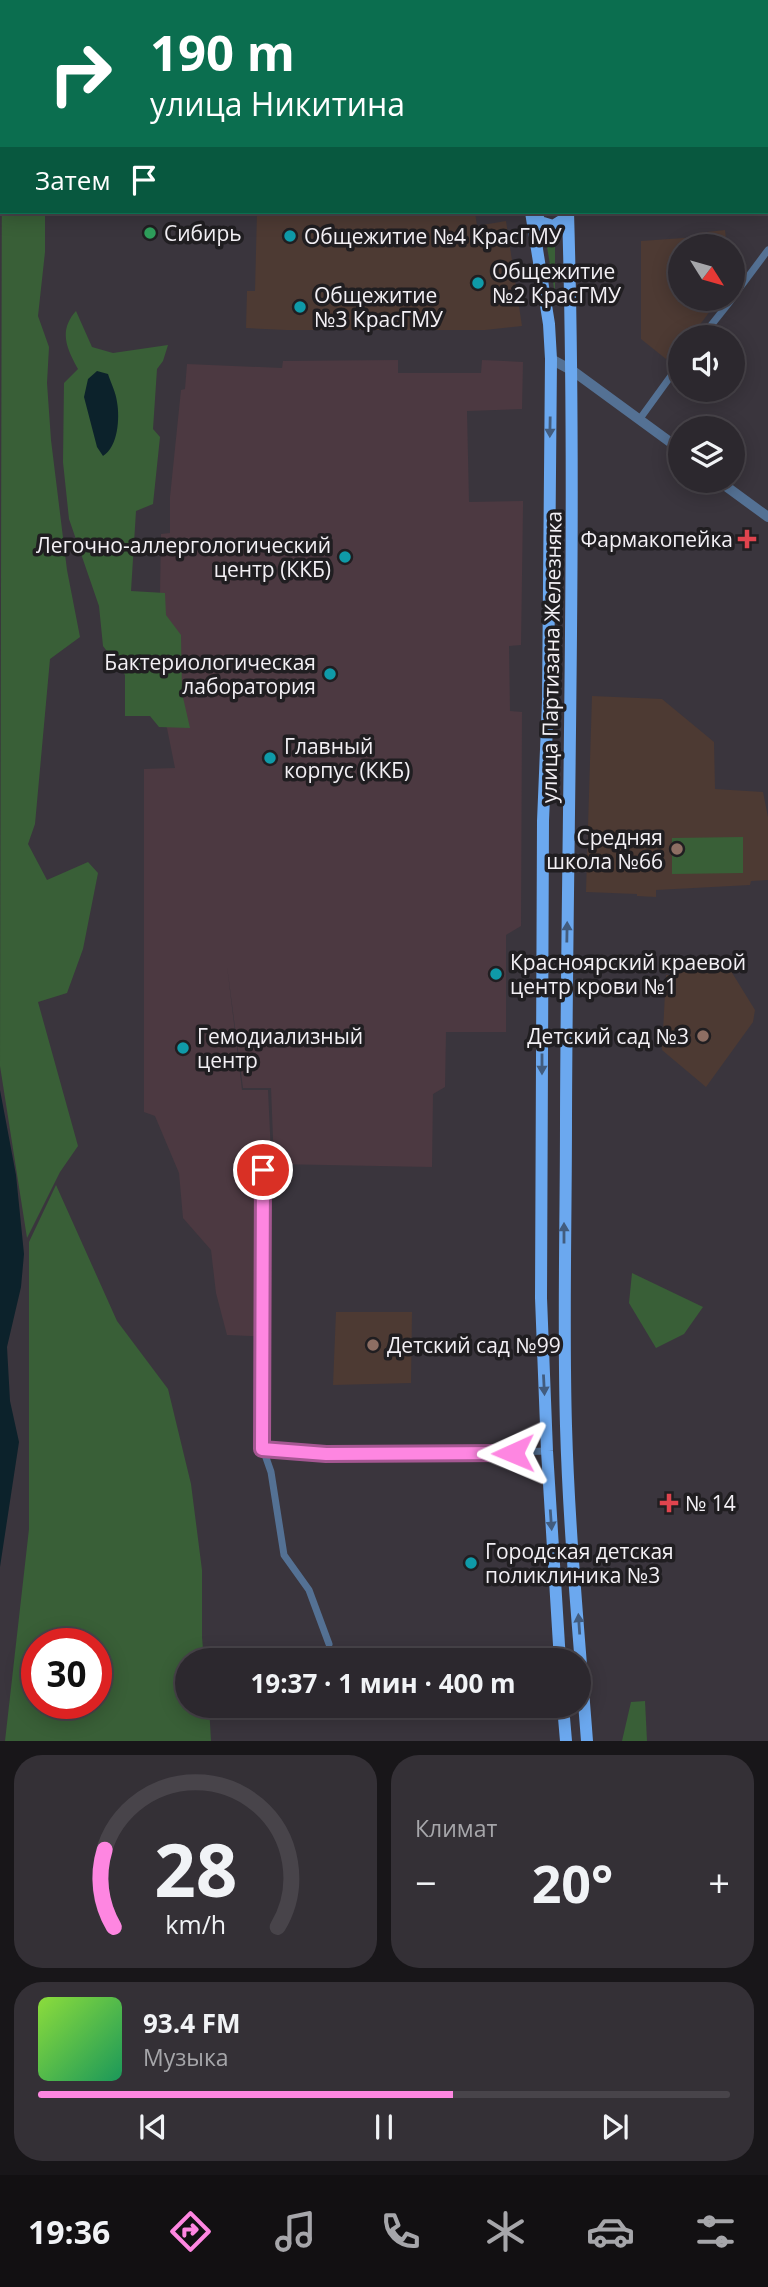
<!DOCTYPE html>
<html lang="ru">
<head>
<meta charset="utf-8">
<style>
	body { margin:0; font-family:"Open Sans",sans-serif; background:#343036; color:#f1f3f6; height:100vh; display:flex; flex-direction:column; font-size:26px; white-space:nowrap }
	* { box-sizing:border-box; margin:0 }
	p { font-size:23px; color:#a6a6aa }
	.icon { flex:none; width:38px; height:38px; fill:none; stroke:currentColor; stroke-width:2; stroke-linecap:round; stroke-linejoin:round }
	.map { position:relative; height:1741px; overflow:hidden }
	.details { display:flex; flex-direction:column; gap:14px; padding:14px; background:#181619; flex:1 }
	.details>* { flex:none }
	.top-card { position:absolute; left:0px; top:0px; width:768px; height:214px; box-shadow:0 4px 18px #0003,0 0 0 2px #48444a; background:#0b6e4f; color:#fff; overflow:hidden }
	.needle { width:46px; rotate:127deg }
	.controls { position:absolute; left:668px; top:234px; display:grid; gap:14px }
	.controls a { display:grid; place-items:center; width:77px; height:77px; border-radius:50%; background:#2c282e; box-shadow:0 4px 18px #0003,0 0 0 2px #48444a; font-size:35px }
	.speed { position:absolute; left:21px; top:1628px; display:flex; gap:14px; font-size:35px; font-weight:700; text-align:center }
	.speed>* { display:grid; place-content:center; width:91px; height:91px; border-radius:50%; background:#2c282e; box-shadow:0 4px 18px #0003,0 0 0 2px #48444a; line-height:1 }
	.speed .limit { border:10px solid #d22; background:#fff; color:#111 }
	.pin { position:absolute; display:grid; place-items:center; width:60px; height:60px; color:#fff; margin:-30px; border:4px solid #fff; border-radius:50%; box-shadow:0 2px 7px #0007 }
	.me { position:absolute; width:77px; margin:-38px; rotate:269deg; stroke-linejoin:round; filter:drop-shadow(0 0 5px #0008) }
	.turn { display:flex; align-items:center; gap:24px; height:147px; padding:0 35px; font-size:32px }
	.turn .icon { width:91px; height:91px; stroke-width:2.5 }
	.turn b { display:block; font-size:49px; line-height:60px }
	.then { display:flex; align-items:center; height:66px; padding:0 35px; background:#0003; gap:14px; font-size:26px }
	.big { font-size:52px; font-weight:700; line-height:1.1 }
	.details .card { flex:1; display:flex; flex-direction:column; justify-content:center; gap:10px; min-width:0; padding:0 24px; border-radius:28px; background:#343036 }
	.details .dial { align-items:center; gap:0 }
	.dial svg { height:182px; overflow:visible; fill:none; stroke:#48444a; stroke-width:7; stroke-linecap:round; text-anchor:middle }
	.dial text { fill:#f1f3f6; stroke:none }
	.song { display:flex; align-items:center; gap:21px }
	.cover { width:84px; height:84px; border-radius:10px; background:linear-gradient(135deg,hsl(90 70% 55%),hsl(150 70% 35%)) }
	.played { height:7px; border-radius:4px; background:linear-gradient(90deg,#fe86e1 60%,#48444a 60%) }
	.keys { display:flex; justify-content:space-around; direction:ltr }
	.heat { display:flex; justify-content:space-between; align-items:center; font-size:38px; direction:ltr }
	.details .tiles { flex:1; display:grid; gap:14px; grid-template-columns:1fr 1fr }
	.card:last-child { grid-column:span 2 }
	.trip { position:absolute; left:175px; top:1648px; width:416px; height:70px; border-radius:35px; background:#2c282e; box-shadow:0 4px 18px #0003,0 0 0 2px #48444a; font-weight:700; line-height:70px; text-align:center }
	.tabs { display:flex; height:112px; justify-content:space-around; align-items:center; background:#121012; color:#a6a6aa }
	.tabs .icon { width:49px; height:49px }
	.tabs .selected { color:#fe86e1 }
	.tabs b { font-size:32px; color:#f1f3f6 }
	.map>svg:first-child { display:block }
	.education { fill:#4d3a33 }
	.medical { fill:#4c3941 }
	.green { fill:#395f37; fill-rule:evenodd }
	.water { fill:#0c222b }
	.lines { fill:none; stroke-linecap:round; stroke-linejoin:round }
	.minor { stroke:#547194; stroke-width:7 }
	.tertiary { stroke:#547194; stroke-width:10 }
	.primary { stroke:#6ba8ef; stroke-width:12 }
	.oneway { fill:#425c7e }
	.route-casing { stroke:#a55792; stroke-width:18 }
	.route { stroke:#fe86e1; stroke-width:12 }
	.leisure-dot { fill:#2e9e5b; stroke:#201e21; stroke-width:2.5 }
	.culture-dot { fill:#0f9aa8; stroke:#201e21; stroke-width:2.5 }
	.health-dot { fill:#e0444e; stroke:#201e21; stroke-width:2.5 }
	.education-dot { fill:#8d6e63; stroke:#201e21; stroke-width:2.5 }
	.labels { text-anchor:middle; dominant-baseline:central; stroke-width:7; stroke-linejoin:round; paint-order:stroke }
	.poi-label { font-size:21px; fill:#f3f0f5; stroke:#201e21; text-anchor:start }
	.street-label { font-size:21px; fill:#f3f0f5; stroke:#201e21 }
</style>
</head>
<body>
<div class="map">
<svg width="768" height="1741" viewBox="0 0 768 1741">
	<rect width="100%" height="100%" fill="#3a353d"/>
	<g class="education">
		<path d="M257 212H475L477 226 506 221 522 326 485 330H286L246 328 247 291H255Z"/>
		<path d="M725 230 727 247H681V299H719L690 338H681V350L675 357 670 354 666 359 641 339V241L698 237V233Z"/>
		<path d="M592 696 662 699 714 742 715 789 763 792 768 817V880L751 881 750 885 656 890V897L637 896V894L586 892Z"/>
		<path d="M726 963 755 1010 753 1022 706 1087 662 1050 666 975H672L671 964Z"/>
		<path d="M336 1312H412L411 1383 333 1385Z"/>
	</g>
	<path class="medical" d="M398 360V373H481L482 360 523 362 522 409 467 411 469 502 523 501V507L521 645 509 646 510 711 522 712 521 926 506 935V1032H446L445 1087 433 1094 432 1167 274 1164 271 1088H243L227 966 242 1090H268L272 1175 271 1337 227 1335 216 1293 211 1250 183 1218 179 1173 155 1116 144 1112V769L175 768 167 728 158 714 161 534 170 533V497L181 390 185 389 187 364 282 368 283 361Z"/>
	<g class="green">
		<path d="M2 107V212H45V252L38 316 49 347 47 383 51 440 67 570 80 637 50 659 35 824 28 844 47 880 88 862 98 873 83 949 67 993 38 1002 78 1146 60 1172 27 1238 0 1066Z"/>
		<path d="M555 234V294L545 235Z"/>
		<path d="M76 311 92 347 113 353 168 345 163 361 157 369 153 429 160 437 153 504 136 511 131 591 165 593 166 615 181 635 182 693 190 728 159 727 150 716H125V675L103 646 99 606 69 519 63 462 64 383 78 369C67 349 58 331 76 311Z"/>
		<path d="M743 837V873L672 874V838Z"/>
		<path d="M56 1185 117 1321 168 1389 191 1484 202 1570V1637L204 1661H187V1706H209L211 1741H5L29 1529V1242ZM96 1643V1703H37V1643Z"/>
		<path d="M632 1273 703 1307 684 1334 656 1348 629 1303Z"/>
		<path d="M645 1701 647 1741H622L631 1702Z"/>
	</g>
	<g class="water">
		<path d="M97 371 108 374C111 383 116 393 117 402 120 418 118 447 103 456L97 447 84 397 88 379Z"/>
		<path d="M0 1090 16 1175 24 1254 21 1287 7 1347 10 1401 19 1442 0 1567Z"/>
	</g>
	<g class="lines">
		<g class="minor">
			<path d="M733 297 768 250"/>
			<path d="M701 338 732 299"/>
			<path d="M639 420 681 362"/>
			<path d="M263 1170V1449L271 1472 284 1555 309 1590 329 1644"/>
			<path d="M263 1449 312 1454 418 1455 547 1451"/>
		</g>
		<g class="tertiary">
			<path d="M766 37H768"/>
			<path d="M551 359 573 371 681 450"/>
			<path d="M723 481 727 487 768 517"/>
		</g>
		<g class="primary">
			<path d="M447 0 449 2"/>
			<path d="M479 0 480 2"/>
			<path d="M531 212 549 324 551 359 548 702 543 821 541 1298 547 1451 560 1661"/>
			<path d="M535 212 540 222 553 226 566 218 567 212"/>
			<path d="M568 212C577 514 567 817 566 1119 566 1222 563 1324 566 1426 569 1531 579 1636 587 1741"/>
			<path d="M563 1706 566 1741"/>
		</g>
	</g>
	<defs><path id="oneway-solid" d="M-6-.8H1V-3.2L6.5 0L1 3.2V.8H-6Z" transform="scale(1.75)"/></defs>
	<g class="oneway">
		<use href="#oneway-solid" transform="translate(550 427) rotate(91)"/>
		<use href="#oneway-solid" transform="translate(567 932) rotate(-89)"/>
		<use href="#oneway-solid" transform="translate(542 1064) rotate(90)"/>
		<use href="#oneway-solid" transform="translate(564 1233) rotate(-90)"/>
		<use href="#oneway-solid" transform="translate(544 1385) rotate(87)"/>
		<use href="#oneway-solid" transform="translate(551 1520) rotate(86)"/>
		<use href="#oneway-solid" transform="translate(579 1624) rotate(-94)"/>
	</g>
	<g class="lines">
		<defs>
			<path id="route" d="M263 1170 262 1449 326 1454 513 1453"/>
		</defs>
		<use href="#route" class="route-casing"/>
		<use href="#route" class="route"/>
	</g>
	<circle class="leisure-dot" cx="150" cy="233" r="7"/>
	<g class="culture-dot">
		<circle cx="290" cy="236" r="7"/>
		<circle cx="478" cy="283" r="7"/>
		<circle cx="300" cy="307" r="7"/>
		<circle cx="345" cy="557" r="7"/>
		<circle cx="330" cy="674" r="7"/>
		<circle cx="270" cy="758" r="7"/>
		<circle cx="496" cy="974" r="7"/>
		<circle cx="183" cy="1048" r="7"/>
		<circle cx="471" cy="1563" r="7"/>
	</g>
	<g class="health-dot">
		<path d="M743.5 528.5h7v7h7v7h-7v7h-7v-7h-7v-7h7z"/>
		<path d="M665.5 1492.5h7v7h7v7h-7v7h-7v-7h-7v-7h7z"/>
	</g>
	<g class="education-dot">
		<circle cx="677" cy="849" r="7"/>
		<circle cx="703" cy="1036" r="7"/>
		<circle cx="373" cy="1345" r="7"/>
	</g>
	<g class="labels">
		<g class="poi-label">
			<text x="164" y="233">Сибирь</text>
			<text x="304" y="236">Общежитие №4 КрасГМУ</text>
			<text x="492" y="271">Общежитие<tspan x="492" dy="24">№2 КрасГМУ</tspan></text>
			<text x="314" y="295">Общежитие<tspan x="314" dy="24">№3 КрасГМУ</tspan></text>
			<text x="733" y="539" text-anchor="end">Фармакопейка</text>
			<text x="331" y="545" text-anchor="end">Легочно-аллергологический<tspan x="331" dy="24">центр (ККБ)</tspan></text>
			<text x="316" y="662" text-anchor="end">Бактериологическая<tspan x="316" dy="24">лаборатория</tspan></text>
			<text x="284" y="746">Главный<tspan x="284" dy="24">корпус (ККБ)</tspan></text>
			<text x="663" y="837" text-anchor="end">Средняя<tspan x="663" dy="24">школа №66</tspan></text>
			<text x="510" y="962">Красноярский краевой<tspan x="510" dy="24">центр крови №1</tspan></text>
			<text x="197" y="1036">Гемодиализный<tspan x="197" dy="24">центр</tspan></text>
			<text x="689" y="1036" text-anchor="end">Детский сад №3</text>
			<text x="387" y="1345">Детский сад №99</text>
			<text x="685" y="1503">№ 14</text>
			<text x="485" y="1551">Городская детская<tspan x="485" dy="24">поликлиника №3</tspan></text>
		</g>
		<g class="street-label">
			<text transform="translate(551 657) rotate(-89)">улица Партизана Железняка</text>
		</g>
	</g>
</svg>
<div class="controls">
<a><svg class="needle" viewBox="-14 -14 28 28"><path d="M0-13l5 13h-10z" fill="#e53935"/><path d="M0 13l5-13h-10z" fill="#a6a6aa"/></svg></a>
<a><svg class="icon" aria-label="sound" viewBox="0 0 24 24"><path d="M4 9h4l5-4v14l-5-4H4zM17 9q2 3 0 6"/></svg></a>
<a><svg class="icon" aria-label="layers" viewBox="0 0 24 24"><path d="M12 4l9 5-9 5-9-5zM3 14l9 5 9-5"/></svg></a>
</div>
<div class="speed"><div class="limit">30</div></div>
<div class="pin" style="left:263px;top:1170px;background:#d93025"><svg class="icon" aria-label="arrive" viewBox="0 0 24 24"><path d="M6 21V4h12l-3 4 3 4H6"/></svg></div>
<svg class="me" style="left:513px;top:1453px" viewBox="-20 -20 40 40"><path d="M0-17L14 15 0 8-14 15z" fill="#fe86e1" stroke="#fff" stroke-width="4"/></svg>
<div class="trip">19:37 · 1 мин · 400 m</div>
<div class="top-card">
<div class="turn"><svg class="icon" aria-label="right" viewBox="0 0 24 24"><path d="M7 20v-9h11M14 6l5 5-5 5"/></svg><div><b>190 m</b>улица Никитина</div></div>
<div class="then">Затем<svg class="icon" aria-label="arrive" viewBox="0 0 24 24"><path d="M6 21V4h12l-3 4 3 4H6"/></svg></div>
</div>
</div>
<section class="details">
<div class="tiles">
<div class="card dial"><svg viewBox="0 0 100 80">
<path d="M14 69A42 42 0 1 1 86 69"/>
<path d="M14 69A42 42 0 0 1 10 35" stroke="#fe86e1"/>
<text x="50" y="56" font-size="32" font-weight="700">28</text>
<text x="50" y="72" font-size="11">km/h</text>
</svg></div>
<div class="card"><p>Климат</p>
<div class="heat"><a>−</a><b class="big">20°</b><a>+</a></div>
</div>
<div class="card">
<div class="song"><i class="cover"></i><div><b>93.4 FM</b><p>Музыка</p></div></div>
<div class="played"></div>
<div class="keys"><svg class="icon" aria-label="previous" viewBox="0 0 24 24"><path d="M18 5L8 12l10 7zM5 5v14"/></svg><svg class="icon" aria-label="pause" viewBox="0 0 24 24"><path d="M8 5v14M16 5v14"/></svg><svg class="icon" aria-label="next" viewBox="0 0 24 24"><path d="M6 5l10 7-10 7zM19 5v14"/></svg></div>
</div>
</div>
</section>
<nav class="tabs">
<b>19:36</b>
<svg class="icon selected" aria-label="directions" viewBox="0 0 24 24"><path d="M12 3l9 9-9 9-9-9zM9 14v-3h6M13 9l2 2-2 2"/></svg>
<svg class="icon" aria-label="music" viewBox="0 0 24 24"><path d="M9 18V5l10-2v13"/><circle cx="6" cy="18" r="3"/><circle cx="16" cy="16" r="3"/></svg>
<svg class="icon" aria-label="phone" viewBox="0 0 24 24"><path d="M5 4h4l2 5-3 2q2 4 5 5l2-3 5 2v4C11 20 4 13 5 4z"/></svg>
<svg class="icon" aria-label="climate" viewBox="0 0 24 24"><path d="M12 3v18M4 7l16 10M4 17L20 7"/></svg>
<svg class="icon" aria-label="car" viewBox="0 0 24 24"><path d="M5 17H2v-5l4-1 3-4h7l3 4 3 1v5h-3M9 17h6M6 11h13"/><circle cx="7" cy="17" r="2"/><circle cx="17" cy="17" r="2"/></svg>
<svg class="icon" aria-label="filters" viewBox="0 0 24 24"><path d="M4 7h16M4 17h16"/><circle cx="9" cy="7" r="2"/><circle cx="15" cy="17" r="2"/></svg>
</nav>
</body>
</html>
